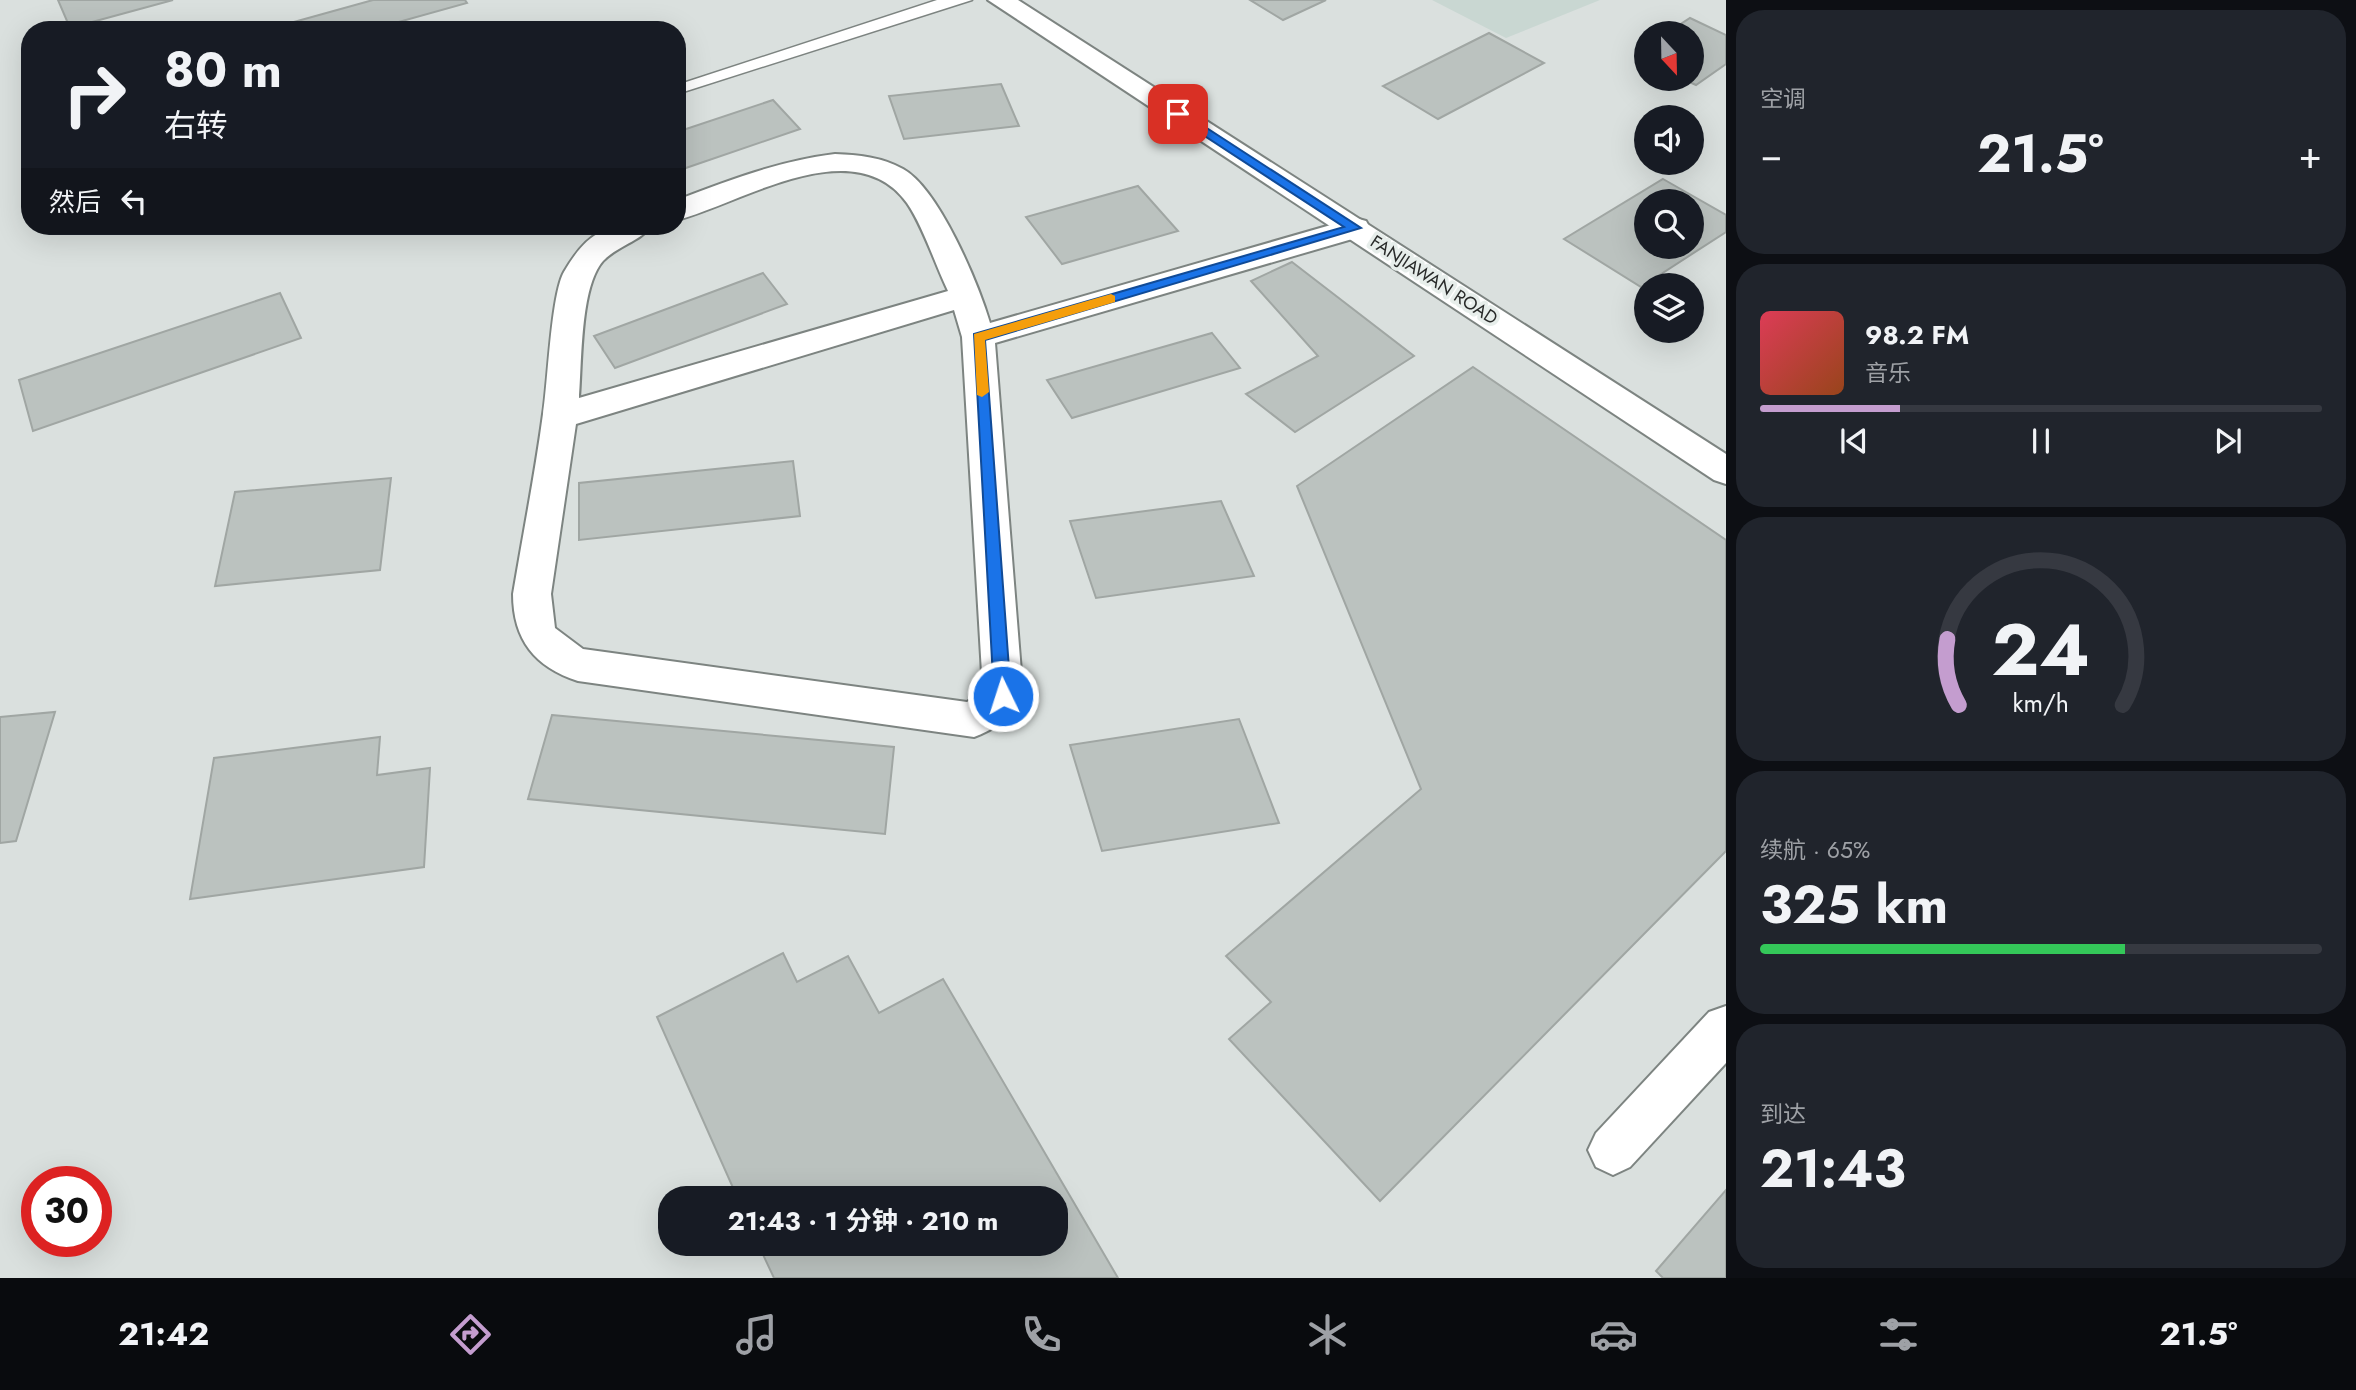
<!DOCTYPE html>
<html lang="zh">
<head>
<meta charset="utf-8">
<style>
	body { margin:0; font-family:Jost,"Noto Sans SC",sans-serif; background:#20242c; color:#f1f3f6; height:100vh; display:flex; flex-direction:column; font-size:26px; white-space:nowrap }
	* { box-sizing:border-box; margin:0 }
	p { font-size:23px; color:#9ea1a6 }
	.icon { flex:none; width:38px; height:38px; fill:none; stroke:currentColor; stroke-width:2; stroke-linecap:round; stroke-linejoin:round }
	.map { position:relative; flex:1; overflow:hidden }
	.drawer { display:flex; flex-direction:column; gap:10px; padding:10px; background:#0d0f14; width:630px }
	.drawer>* { flex:none }
	.banner { position:absolute; left:21px; top:21px; width:665px; height:214px; border-radius:28px; box-shadow:0 7px 28px #0002; background:#171b24; color:#f1f3f6; overflow:hidden }
	.needle { width:46px; rotate:158deg }
	.controls { position:absolute; left:1634px; top:21px; display:grid; gap:14px }
	.controls a { display:grid; place-items:center; width:70px; height:70px; border-radius:50%; background:#171b24; box-shadow:0 7px 28px #0002; font-size:35px }
	.speed { position:absolute; left:21px; top:1166px; display:flex; gap:14px; font-size:35px; font-weight:700; text-align:center }
	.speed>* { display:grid; place-content:center; width:91px; height:91px; border-radius:50%; background:#171b24; box-shadow:0 7px 28px #0002; line-height:1 }
	.speed .limit { border:10px solid #d22; background:#fff; color:#111 }
	.pin { position:absolute; display:grid; place-items:center; width:60px; height:60px; color:#fff; margin:-30px; border-radius:14px; box-shadow:0 4px 10px #0006 }
	.me { position:absolute; width:77px; margin:-38px; rotate:356deg; stroke-linejoin:round; filter:drop-shadow(0 0 5px #0008) }
	.turn { display:flex; align-items:center; gap:24px; height:147px; padding:0 28px; font-size:32px }
	.turn .icon { width:91px; height:91px; stroke-width:2.5 }
	.turn b { display:block; font-size:49px; line-height:60px }
	.then { display:flex; align-items:center; height:66px; padding:0 28px; background:#0003; gap:14px; font-size:26px }
	.big { font-size:52px; font-weight:700; line-height:1.1 }
	.drawer .widget { flex:1; display:flex; flex-direction:column; justify-content:center; gap:10px; min-width:0; padding:0 24px; border-radius:28px; background:#20242c }
	.drawer .dial { align-items:center; gap:0 }
	.dial svg { height:182px; overflow:visible; fill:none; stroke:#363941; stroke-width:7; stroke-linecap:round; text-anchor:middle }
	.dial text { fill:#f1f3f6; stroke:none }
	.song { display:flex; align-items:center; gap:21px }
	.cover { width:84px; height:84px; border-radius:10px; background:linear-gradient(135deg,hsl(350 70% 55%),hsl(20 70% 35%)) }
	.played { height:7px; border-radius:4px; background:linear-gradient(90deg,#c49dcf 25%,#363941 25%) }
	.keys { display:flex; justify-content:space-around; direction:ltr }
	.heat { display:flex; justify-content:space-between; align-items:center; font-size:38px; direction:ltr }
	.charge { height:10px; border-radius:5px; background:linear-gradient(90deg,#34c759 65%,#363941 0) }
	.trip { position:absolute; left:658px; top:1186px; width:410px; height:70px; border-radius:28px; background:#171b24; box-shadow:0 7px 28px #0002; font-weight:700; line-height:70px; text-align:center }
	.tabs { display:flex; height:112px; justify-content:space-around; align-items:center; background:#090b0e; color:#9ea1a6 }
	.tabs .icon { width:49px; height:49px }
	.tabs .current { color:#c49dcf }
	.tabs b { font-size:32px; color:#f1f3f6 }
	main { display:flex; flex:1; min-height:0 }
	.map>svg:first-child { display:block }
	.built { fill:#c9d7d2 }
	.building { fill:#bbc2bf; stroke:#a0a6a3; stroke-width:2; fill-rule:evenodd }
	.lines { fill:none; stroke-linecap:round; stroke-linejoin:round }
	.service-casing { stroke:#7d8481; stroke-width:3 }
	.minor-casing { stroke:#7d8481; stroke-width:4 }
	.secondary-casing { stroke:#7d8481; stroke-width:4 }
	.service { fill:#fff; fill-rule:evenodd }
	.minor { fill:#fff; fill-rule:evenodd }
	.secondary { fill:#fff; fill-rule:evenodd }
	.route { fill:#1a73e8; stroke:#114b97; stroke-width:2 }
	.slow { fill:#f59e0b }
	.labels { text-anchor:middle; dominant-baseline:central; stroke-width:7; stroke-linejoin:round; paint-order:stroke }
	.far-street-label { font-size:18px; fill:#292b2a; stroke:#e7eeeb }
</style>
</head>
<body>
<main>
<div class="map">
<svg width="1726" height="1278" viewBox="0 0 1726 1278">
	<rect width="100%" height="100%" fill="#dae0de"/>
	<path class="built" d="M1432 0H1600L1506 38Z"/>
	<g class="building">
		<path d="M58 0H173L70 28Z"/>
		<path d="M373 0H465L467 3 370 30H265Z"/>
		<path d="M1250 0H1326L1283 20Z"/>
		<path d="M1690 18 1726 35V64L1696 85 1683 79H1692V33H1667Z"/>
		<path d="M1489 33 1544 63 1438 119 1383 86Z"/>
		<path d="M1001 84 1019 126 904 139 889 96Z"/>
		<path d="M773 100 800 129 677 171V132Z"/>
		<path d="M1663 179 1726 215V232L1641 287 1564 239ZM1647 201H1692V247H1647Z"/>
		<path d="M1138 186 1178 231 1062 264 1026 217Z"/>
		<path d="M1292 262 1414 356 1295 432 1246 394 1318 356 1251 281Z"/>
		<path d="M763 273 787 304 615 368 594 336Z"/>
		<path d="M280 293 301 338 33 431 19 380Z"/>
		<path d="M1212 333 1240 368 1072 418 1047 380Z"/>
		<path d="M1473 367 1726 540V851L1380 1201 1229 1039 1271 1002 1226 956 1421 789 1297 486Z"/>
		<path d="M793 461 800 516 579 540V483Z"/>
		<path d="M391 478 380 570 215 586 235 492Z"/>
		<path d="M1221 501 1254 576 1096 598 1070 521Z"/>
		<path d="M55 712 16 841 0 843V717Z"/>
		<path d="M552 715 894 747 885 834 528 799Z"/>
		<path d="M1239 719 1279 823 1102 851 1070 745Z"/>
		<path d="M380 737 377 775 430 768 424 867 190 899 214 758Z"/>
		<path d="M783 953 797 982 848 956 879 1013 943 979 1118 1278H774L758 1244H1055V1199H738L657 1017Z"/>
		<path d="M1726 1190V1278H1663L1656 1271Z"/>
	</g>
	<g class="lines">
		<defs>
			<path id="service" d="M937 0H972L677 94V85Z"/>
			<g id="minor">
				<path d="M835 154C859 155 882 157 903 169 939 189 978 283 990 323L1355 218 1366 221 1370 228 1366 235 995 343 1023 697C1014 716 994 730 974 737L578 681C535 667 513 640 513 594 523 534 535 474 543 414 548 383 551 295 564 272 588 231 605 224 651 226 641 241 617 246 603 261 580 287 582 362 579 398L948 291C935 264 923 226 907 203 854 129 740 204 677 220V200C729 180 779 161 835 154ZM954 310 962 337 983 690 967 702 583 649 555 628 551 594 576 424Z"/>
				<path d="M1726 1006V1063L1630 1167 1613 1175 1596 1167 1588 1150 1596 1133 1709 1012Z"/>
			</g>
			<path id="secondary" d="M988 0H1018L1726 454V484L1714 480Z"/>
		</defs>
		<use href="#service" class="service-casing"/>
		<use href="#minor" class="minor-casing"/>
		<use href="#secondary" class="secondary-casing"/>
		<use href="#service" class="service"/>
		<use href="#minor" class="minor"/>
		<use href="#secondary" class="secondary"/>
	</g>
	<path class="route" d="M1174 112H1182L1361 228 985 340 1011 696 1003 704 994 696 974 334 1344 227 1174 116Z"/>
	<path class="slow" d="M1111 294 1115 296V302L985 340 989 392 982 397 977 395 974 334Z"/>
	<g class="labels">
		<g class="far-street-label">
			<text transform="translate(1434 280) rotate(33)">FANJIAWAN ROAD</text>
		</g>
	</g>
</svg>
<div class="controls">
<a><svg class="needle" viewBox="-14 -14 28 28"><path d="M0-13l5 13h-10z" fill="#e53935"/><path d="M0 13l5-13h-10z" fill="#9ea1a6"/></svg></a>
<a><svg class="icon" aria-label="sound" viewBox="0 0 24 24"><path d="M4 9h4l5-4v14l-5-4H4zM17 9q2 3 0 6"/></svg></a>
<a><svg class="icon" aria-label="search" viewBox="0 0 24 24"><circle cx="10" cy="10" r="6"/><path d="M15 15l6 6"/></svg></a>
<a><svg class="icon" aria-label="layers" viewBox="0 0 24 24"><path d="M12 4l9 5-9 5-9-5zM3 14l9 5 9-5"/></svg></a>
</div>
<div class="speed"><div class="limit">30</div></div>
<div class="pin" style="left:1178px;top:114px;background:#d93025"><svg class="icon" aria-label="arrive" viewBox="0 0 24 24"><path d="M6 21V4h12l-3 4 3 4H6"/></svg></div>
<svg class="me" style="left:1003px;top:696px" viewBox="-20 -20 40 40"><circle r="17" fill="#1a73e8" stroke="#fff" stroke-width="3"/><path d="M0-11L8 9 0 5-8 9z" fill="#fff"/></svg>
<div class="trip">21:43 · 1 分钟 · 210 m</div>
<div class="banner">
<div class="turn"><svg class="icon" aria-label="right" viewBox="0 0 24 24"><path d="M7 20v-9h11M14 6l5 5-5 5"/></svg><div><b>80 m</b>右转</div></div>
<div class="then">然后<svg class="icon" aria-label="left" viewBox="0 0 24 24"><path d="M17 20v-9H6M10 6l-5 5 5 5"/></svg></div>
</div>
</div>
<section class="drawer">
<div class="widget"><p>空调</p>
<div class="heat"><a>−</a><b class="big">21.5°</b><a>+</a></div>
</div>
<div class="widget">
<div class="song"><i class="cover"></i><div><b>98.2 FM</b><p>音乐</p></div></div>
<div class="played"></div>
<div class="keys"><svg class="icon" aria-label="previous" viewBox="0 0 24 24"><path d="M18 5L8 12l10 7zM5 5v14"/></svg><svg class="icon" aria-label="pause" viewBox="0 0 24 24"><path d="M8 5v14M16 5v14"/></svg><svg class="icon" aria-label="next" viewBox="0 0 24 24"><path d="M6 5l10 7-10 7zM19 5v14"/></svg></div>
</div>
<div class="widget dial"><svg viewBox="0 0 100 80">
<path d="M14 69A42 42 0 1 1 86 69"/>
<path d="M14 69A42 42 0 0 1 9 40" stroke="#c49dcf"/>
<text x="50" y="56" font-size="32" font-weight="700">24</text>
<text x="50" y="72" font-size="11">km/h</text>
</svg></div>
<div class="widget"><p>续航 · 65%</p><b class="big">325 km</b><div class="charge"></div></div>
<div class="widget"><p>到达</p><b class="big">21:43</b></div>
</section>
</main>
<nav class="tabs">
<b>21:42</b>
<svg class="icon current" aria-label="directions" viewBox="0 0 24 24"><path d="M12 3l9 9-9 9-9-9zM9 14v-3h6M13 9l2 2-2 2"/></svg>
<svg class="icon" aria-label="music" viewBox="0 0 24 24"><path d="M9 18V5l10-2v13"/><circle cx="6" cy="18" r="3"/><circle cx="16" cy="16" r="3"/></svg>
<svg class="icon" aria-label="phone" viewBox="0 0 24 24"><path d="M5 4h4l2 5-3 2q2 4 5 5l2-3 5 2v4C11 20 4 13 5 4z"/></svg>
<svg class="icon" aria-label="climate" viewBox="0 0 24 24"><path d="M12 3v18M4 7l16 10M4 17L20 7"/></svg>
<svg class="icon" aria-label="car" viewBox="0 0 24 24"><path d="M5 17H2v-5l4-1 3-4h7l3 4 3 1v5h-3M9 17h6M6 11h13"/><circle cx="7" cy="17" r="2"/><circle cx="17" cy="17" r="2"/></svg>
<svg class="icon" aria-label="filters" viewBox="0 0 24 24"><path d="M4 7h16M4 17h16"/><circle cx="9" cy="7" r="2"/><circle cx="15" cy="17" r="2"/></svg>
<b>21.5°</b>
</nav>
</body>
</html>
